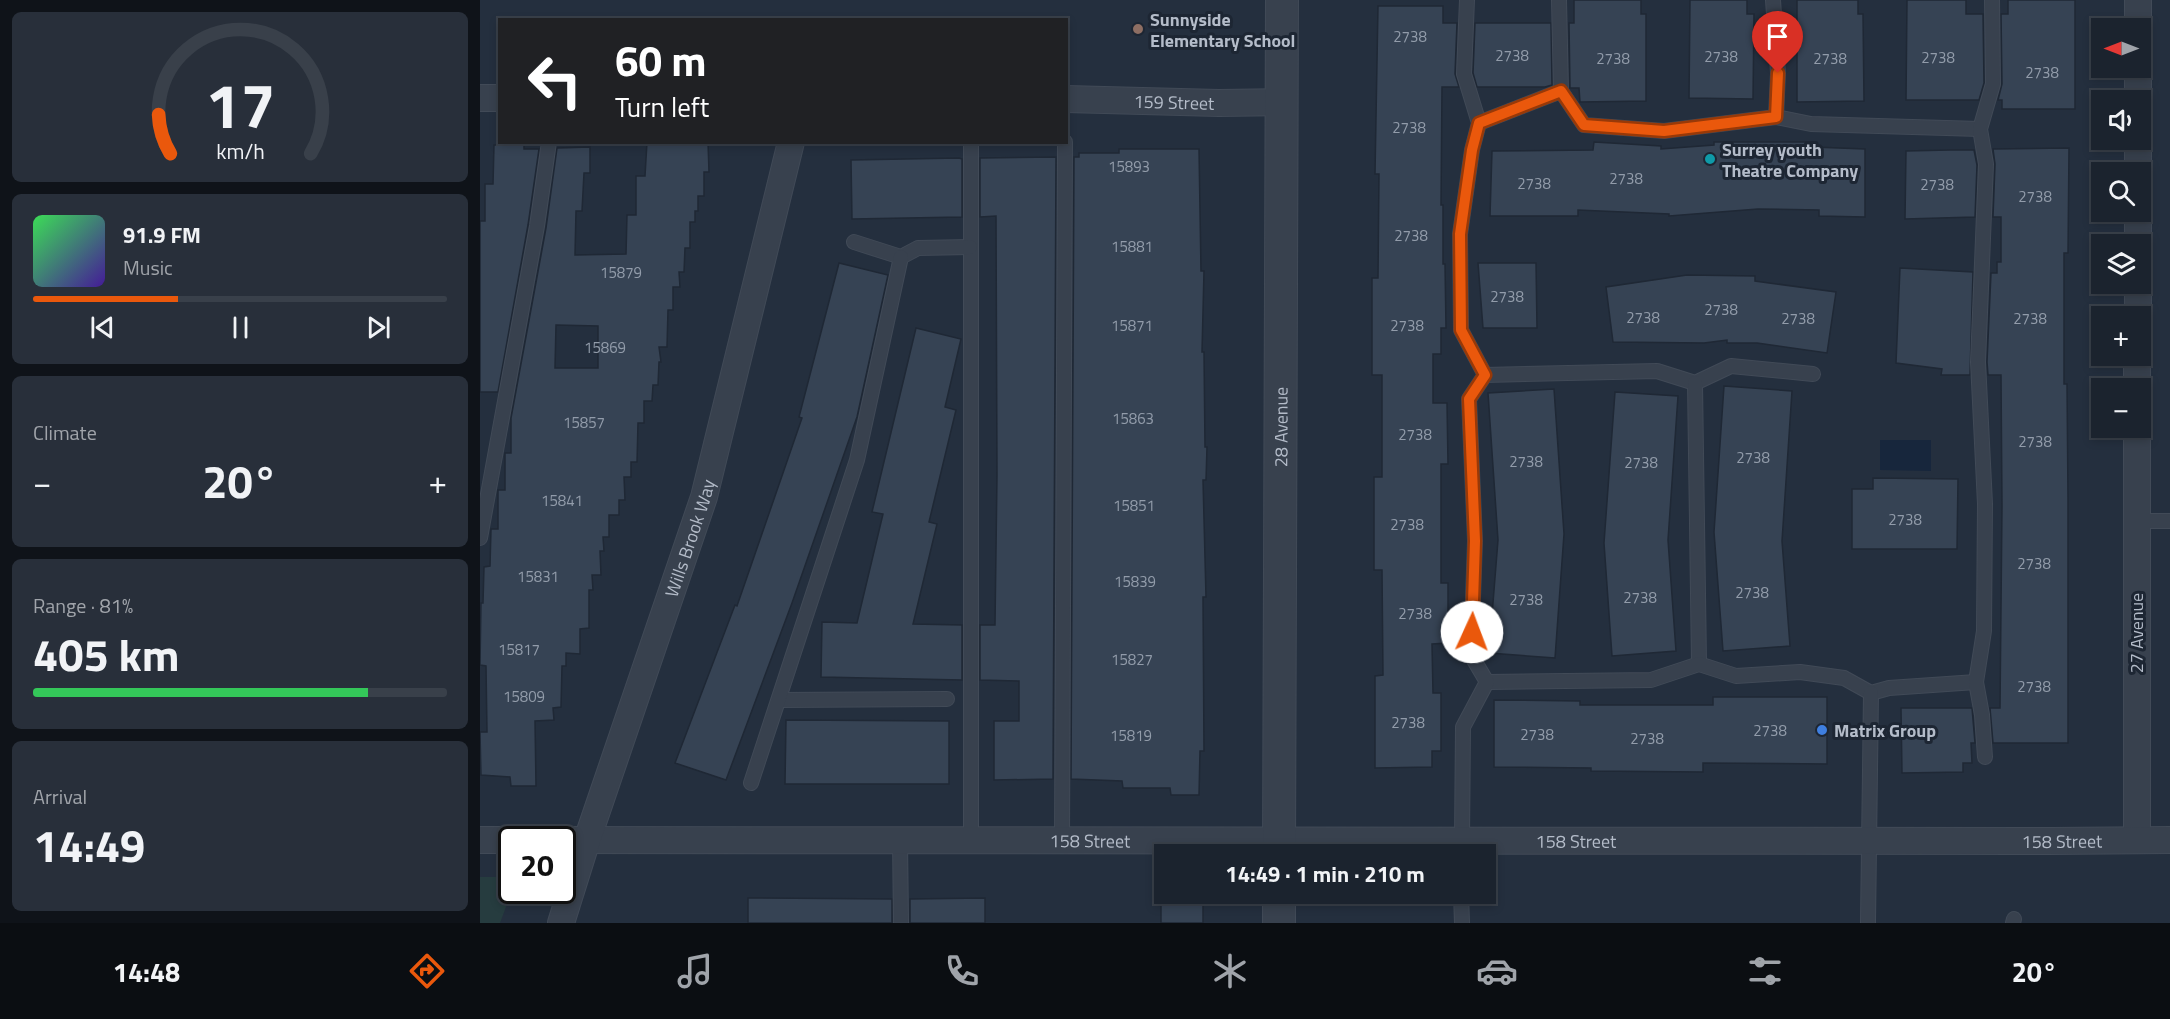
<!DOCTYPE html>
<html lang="en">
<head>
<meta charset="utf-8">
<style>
	body { margin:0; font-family:"Titillium Web",sans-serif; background:#282f3a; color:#f1f3f6; height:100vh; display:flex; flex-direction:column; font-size:22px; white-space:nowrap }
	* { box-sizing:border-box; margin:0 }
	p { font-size:20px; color:#a0a4aa }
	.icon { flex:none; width:33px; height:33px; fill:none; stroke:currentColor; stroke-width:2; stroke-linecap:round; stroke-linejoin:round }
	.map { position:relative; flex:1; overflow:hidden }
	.details { display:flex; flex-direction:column; gap:12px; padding:12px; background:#0f1319; width:480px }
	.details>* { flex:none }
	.guide { position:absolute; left:18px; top:18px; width:570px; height:126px; border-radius:0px; box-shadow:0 3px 9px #0003,0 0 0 2px #39404a; background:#202124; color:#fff; overflow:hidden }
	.needle { width:39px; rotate:270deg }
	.tools { position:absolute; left:1611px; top:18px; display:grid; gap:12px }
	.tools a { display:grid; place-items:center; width:60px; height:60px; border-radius:0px; background:#1b232e; box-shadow:0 3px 9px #0003,0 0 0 2px #39404a; font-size:30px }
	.speed { position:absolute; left:18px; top:826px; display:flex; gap:12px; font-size:30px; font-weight:700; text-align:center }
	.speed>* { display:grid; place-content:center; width:78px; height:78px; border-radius:50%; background:#1b232e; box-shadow:0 3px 9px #0003,0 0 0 2px #39404a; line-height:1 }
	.speed .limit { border:3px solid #111; border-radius:9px; background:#fff; color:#111 }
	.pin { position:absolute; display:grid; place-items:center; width:51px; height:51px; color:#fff; margin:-62px -26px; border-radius:50% 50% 50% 0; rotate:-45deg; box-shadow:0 0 6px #0007 }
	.pin .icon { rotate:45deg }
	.me { position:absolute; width:66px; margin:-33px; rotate:2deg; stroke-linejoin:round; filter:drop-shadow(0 0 4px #0008) }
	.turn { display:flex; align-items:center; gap:21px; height:126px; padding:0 18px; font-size:27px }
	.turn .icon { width:78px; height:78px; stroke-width:2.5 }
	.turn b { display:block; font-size:42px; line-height:51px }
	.big { font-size:45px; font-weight:700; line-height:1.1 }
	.details .card { flex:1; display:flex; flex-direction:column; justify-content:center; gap:9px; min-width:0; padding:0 21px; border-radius:9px; background:#282f3a }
	.details .dial { align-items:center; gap:0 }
	.dial svg { height:156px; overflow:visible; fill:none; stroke:#39404a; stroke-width:7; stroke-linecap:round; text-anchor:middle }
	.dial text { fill:#f1f3f6; stroke:none }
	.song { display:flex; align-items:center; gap:18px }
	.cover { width:72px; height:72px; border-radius:9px; background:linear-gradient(135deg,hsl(130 70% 55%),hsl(260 70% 35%)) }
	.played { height:6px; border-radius:3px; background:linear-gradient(90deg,#ea580c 35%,#39404a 35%) }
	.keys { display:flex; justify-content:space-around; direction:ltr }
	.heat { display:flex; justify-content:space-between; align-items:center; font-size:33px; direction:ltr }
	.charge { height:9px; border-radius:4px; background:linear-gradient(90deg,#34c759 81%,#39404a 0) }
	.trip { position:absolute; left:674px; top:844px; width:342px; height:60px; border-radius:0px; background:#1b232e; box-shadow:0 3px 9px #0003,0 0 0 2px #39404a; font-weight:700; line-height:60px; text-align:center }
	.tabs { display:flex; height:96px; justify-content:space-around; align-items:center; background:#0b0e12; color:#a0a4aa }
	.tabs .icon { width:42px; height:42px }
	.tabs .selected { color:#ea580c }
	.tabs b { font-size:27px; color:#f1f3f6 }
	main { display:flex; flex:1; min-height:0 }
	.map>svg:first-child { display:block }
	.green { fill:#263c3f }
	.water { fill:#17263c }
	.building { fill:#364354; stroke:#1f2835; stroke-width:1.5; fill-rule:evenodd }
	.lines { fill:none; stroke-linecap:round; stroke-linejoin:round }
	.service-casing { stroke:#414a57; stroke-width:16 }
	.minor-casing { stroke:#414a57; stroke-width:28 }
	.tertiary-casing { stroke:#414a57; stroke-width:34 }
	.service { stroke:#38414e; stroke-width:14 }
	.minor { stroke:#38414e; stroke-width:26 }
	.tertiary { stroke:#38414e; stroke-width:32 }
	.route-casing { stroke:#983908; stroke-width:15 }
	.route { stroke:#ea580c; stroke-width:10 }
	.education-dot { fill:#8d6e63; stroke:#1d2633; stroke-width:2 }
	.culture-dot { fill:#0f9aa8; stroke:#1d2633; stroke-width:2 }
	.shop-dot { fill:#3f7fe0; stroke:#1d2633; stroke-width:2 }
	.labels { text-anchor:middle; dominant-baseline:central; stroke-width:6; stroke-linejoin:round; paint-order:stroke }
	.number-label { font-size:15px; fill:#929caa }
	.poi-label { font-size:18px; font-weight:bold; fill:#b4bcc9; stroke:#1d2633; text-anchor:start }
	.street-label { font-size:18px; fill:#b4bcc9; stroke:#1d2633 }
</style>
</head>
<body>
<main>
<section class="details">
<div class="card dial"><svg viewBox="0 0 100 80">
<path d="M14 69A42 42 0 1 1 86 69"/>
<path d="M14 69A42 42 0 0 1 8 49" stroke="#ea580c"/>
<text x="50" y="56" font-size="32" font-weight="700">17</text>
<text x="50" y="72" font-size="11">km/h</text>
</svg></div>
<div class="card">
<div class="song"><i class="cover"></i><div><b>91.9 FM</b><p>Music</p></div></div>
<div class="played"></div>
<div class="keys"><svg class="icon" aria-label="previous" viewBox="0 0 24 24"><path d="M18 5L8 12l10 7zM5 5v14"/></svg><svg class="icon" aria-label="pause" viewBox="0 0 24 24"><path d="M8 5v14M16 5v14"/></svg><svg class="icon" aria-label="next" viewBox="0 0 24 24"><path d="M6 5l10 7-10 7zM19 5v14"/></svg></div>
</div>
<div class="card"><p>Climate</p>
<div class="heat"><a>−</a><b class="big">20°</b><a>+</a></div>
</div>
<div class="card"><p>Range · 81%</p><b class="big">405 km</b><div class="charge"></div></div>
<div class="card"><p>Arrival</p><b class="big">14:49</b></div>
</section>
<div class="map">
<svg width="1690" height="923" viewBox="0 0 1690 923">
	<rect width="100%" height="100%" fill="#242f3e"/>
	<path class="green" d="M0 877H31L32 891 20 923H0Z"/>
	<path class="water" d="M1400 440H1451V471L1400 470Z"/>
	<g class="building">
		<path d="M1094 0H1161V14H1166V101L1100 102 1099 88H1090L1089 23H1094Z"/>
		<path d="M1210 0H1267V14H1274L1273 99 1209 98Z"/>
		<path d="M1317 0H1378V14H1383L1384 101 1317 102Z"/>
		<path d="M1427 0H1486V14H1503L1504 83 1499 100H1426Z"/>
		<path d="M1528 0H1595V109H1522V100H1518L1522 84 1521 14H1528Z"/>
		<path d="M898 6H963V23H977L975 74 979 87H962L961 205H963V264H965L966 328H961V354H953V403H967L968 464H961V583H968V643L952 644 953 693H961V751H952V767L895 768V676L903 675 902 570H894V477H902V375H892V278H898L899 174H895Z"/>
		<path d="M995 23H1071L1072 85 1065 87H997L993 73Z"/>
		<path d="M167 142H228L229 172H224V196H218V211H215V222H210V248H205L204 272H199L200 287H193V310H188L187 347H179L181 362H179L178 385H173L172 401H164V423H158L157 462H151V477H144L145 500H139V515H129V537H123L124 551H120L121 575H112L113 590H109V628L100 629V654L86 653V666H82L81 707 73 708 74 720 55 721 56 786H31L30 777 1 775 0 732H7L6 666 0 665 1 603H3L4 567 10 566 11 529H18V490H25V453H31V418L66 228 77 148 110 147V173H104L102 211H96L95 255 146 254 147 215H156V176H165ZM76 325 118 326V368H75Z"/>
		<path d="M1114 142 1181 146V149L1234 145V142H1333V147L1385 149V217L1339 216V210L1278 209 1189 216V214L1098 210V216H1010L1012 151 1113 150Z"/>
		<path d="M14 145H44V149H59L48 225 18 392H0V221H5V184H13Z"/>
		<path d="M1589 148 1588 253H1584V384H1587L1588 498V743H1513L1510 708H1520L1522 506 1521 375H1508L1507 362 1511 273H1517V262H1521V217H1513L1515 164 1513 149Z"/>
		<path d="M639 149H719L721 271H724L722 352H724L725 447H727L726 480H723L726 597H723L724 751H720L719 795H691L690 788H643L642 781 591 779 594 157H599V153H639Z"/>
		<path d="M1470 150H1494L1497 165 1495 217 1425 219 1426 151Z"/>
		<path d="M576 157 573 779 514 780V721H539V681L500 680V625H515L517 475 516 216 500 217V158Z"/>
		<path d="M479 158 482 159V217L372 219 371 160Z"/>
		<path d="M359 263 408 275 377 417 312 603 246 780 195 763 255 605 257 606 322 418 319 417Z"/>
		<path d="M998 263H1056L1057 328H1003Z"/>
		<path d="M1420 268 1493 272 1490 375H1461L1462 369 1416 363Z"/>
		<path d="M1207 275 1275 276V281L1356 292 1347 353 1277 343H1247V340L1224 343 1133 342 1126 287Z"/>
		<path d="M436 328 481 339 465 407 476 410 449 522 457 524 433 624 482 625V680L341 677 342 622 377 623 403 514 392 512Z"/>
		<path d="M1244 386 1312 391 1302 541 1310 646 1243 651 1234 532Z"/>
		<path d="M1074 389 1084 534 1075 658 1009 653 1018 540 1008 393Z"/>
		<path d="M1135 392 1198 396 1188 540 1196 651 1132 656 1124 543Z"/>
		<path d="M1393 478 1478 479 1477 549H1372V489H1393Z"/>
		<path d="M1233 697H1347V764L1223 763V772L1111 771V768L1014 767V700L1100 701V705H1233Z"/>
		<path d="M1421 708H1492L1495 743H1491L1492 763H1483V772L1422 773Z"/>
		<path d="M306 720 469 721V784H305Z"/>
		<path d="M268 898 412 899V923H268Z"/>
		<path d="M505 898V923H430V899Z"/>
		<path d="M723 898V923H681V899Z"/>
	</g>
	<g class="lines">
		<defs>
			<g id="service">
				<path d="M1079 0 1081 91"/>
				<path d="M1293 0 1298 73 1296 117"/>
				<path d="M999 123 1081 91 1104 125 1184 131 1296 117 1331 124 1500 129"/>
				<path d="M491 142V840"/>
				<path d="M374 242 421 257 438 248 490 247"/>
				<path d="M1005 375 1177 371 1215 383 1251 366 1333 374"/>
				<path d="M1215 383 1219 664"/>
				<path d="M1656 521H1690"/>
				<path d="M0 538 57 226 69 142"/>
				<path d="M1007 682 1171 680 1219 664 1256 676 1320 672 1364 678 1391 693 1409 688 1496 682"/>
				<path d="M299 700 467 699"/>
				<path d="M1505 757 1502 715 1496 682 1504 631 1505 504 1498 362 1506 164 1500 129 1513 84 1512 0"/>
				<path d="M271 783 377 460 421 257"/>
				<path d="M420 840 421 923"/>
				<path d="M582 840 585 142"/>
				<path d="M982 840 983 727 1007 682 991 655 995 541 989 399 1005 375 981 330 980 234 992 150 999 123 984 74 987 0"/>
				<path d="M981 894 982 923"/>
				<path d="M1388 923 1391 693"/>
				<path d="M1533 923 1534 919"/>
			</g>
			<g id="minor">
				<path d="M1658 0V28"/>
				<path d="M1658 68V100"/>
				<path d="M0 98H20"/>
				<path id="s1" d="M586 99 739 103 801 102"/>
				<path d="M1658 140V172"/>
				<path d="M1658 244V212"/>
				<path d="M1658 316V284"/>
				<path d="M1657 388V356"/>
				<path d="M1657 839V428"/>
				<path id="s2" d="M0 840 1571 841 1690 840"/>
				<path id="s3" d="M81 923 107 840 224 497 311 142"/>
			</g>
			<g id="tertiary">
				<path id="s4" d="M799 855 802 0"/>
				<path d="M799 894V923"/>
			</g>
		</defs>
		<use href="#service" class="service-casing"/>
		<use href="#minor" class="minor-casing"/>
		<use href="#tertiary" class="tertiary-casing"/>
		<use href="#service" class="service"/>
		<use href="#minor" class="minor"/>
		<use href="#tertiary" class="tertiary"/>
	</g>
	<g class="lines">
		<defs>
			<path id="route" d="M992 632 995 541 989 399 1005 375 981 330 980 234 992 150 999 123 1081 91 1104 125 1184 131 1296 117 1298 73"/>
		</defs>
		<use href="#route" class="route-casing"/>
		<use href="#route" class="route"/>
	</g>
	<circle class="education-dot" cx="658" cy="29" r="6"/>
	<circle class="culture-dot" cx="1230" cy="159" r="6"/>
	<circle class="shop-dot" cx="1342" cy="730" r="6"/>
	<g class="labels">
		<g class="number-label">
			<text x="930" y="36">2738</text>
			<text x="1032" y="55">2738</text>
			<text x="1241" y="56">2738</text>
			<text x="1458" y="57">2738</text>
			<text x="1133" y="58">2738</text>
			<text x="1350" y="58">2738</text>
			<text x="1562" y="72">2738</text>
			<text x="929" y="127">2738</text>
			<text x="649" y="166">15893</text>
			<text x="1146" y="178">2738</text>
			<text x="1054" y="183">2738</text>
			<text x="1457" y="184">2738</text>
			<text x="1555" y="196">2738</text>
			<text x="931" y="235">2738</text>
			<text x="652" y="246">15881</text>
			<text x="141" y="272">15879</text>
			<text x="1027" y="296">2738</text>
			<text x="1241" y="309">2738</text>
			<text x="1163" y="317">2738</text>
			<text x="1318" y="318">2738</text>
			<text x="1550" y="318">2738</text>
			<text x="652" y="325">15871</text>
			<text x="927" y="325">2738</text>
			<text x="125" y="347">15869</text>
			<text x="653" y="418">15863</text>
			<text x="104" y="422">15857</text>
			<text x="935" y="434">2738</text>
			<text x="1555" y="441">2738</text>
			<text x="1273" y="457">2738</text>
			<text x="1046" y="461">2738</text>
			<text x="1161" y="462">2738</text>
			<text x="82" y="500">15841</text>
			<text x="654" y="505">15851</text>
			<text x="1425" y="519">2738</text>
			<text x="927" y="524">2738</text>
			<text x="1554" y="563">2738</text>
			<text x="58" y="576">15831</text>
			<text x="655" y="581">15839</text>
			<text x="1272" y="592">2738</text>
			<text x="1160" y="597">2738</text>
			<text x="1046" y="599">2738</text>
			<text x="935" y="613">2738</text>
			<text x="39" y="649">15817</text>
			<text x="652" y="659">15827</text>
			<text x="1554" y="686">2738</text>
			<text x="44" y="696">15809</text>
			<text x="928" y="722">2738</text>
			<text x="1290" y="730">2738</text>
			<text x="1057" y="734">2738</text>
			<text x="651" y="735">15819</text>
			<text x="1167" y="738">2738</text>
		</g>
		<g class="poi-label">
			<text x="670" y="19">Sunnyside<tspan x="670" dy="21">Elementary School</tspan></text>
			<text x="1242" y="149">Surrey youth<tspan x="1242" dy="21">Theatre Company</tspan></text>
			<text x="1354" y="730">Matrix Group</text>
		</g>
		<g class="street-label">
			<text stroke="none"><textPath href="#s1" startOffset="108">159 Street</textPath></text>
			<text stroke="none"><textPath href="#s4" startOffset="428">28 Avenue</textPath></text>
			<text stroke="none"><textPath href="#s3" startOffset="406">Wills Brook Way</textPath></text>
			<text transform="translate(1656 633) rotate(-90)">27 Avenue</text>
			<text stroke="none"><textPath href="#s2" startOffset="610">158 Street</textPath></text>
			<text stroke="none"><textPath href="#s2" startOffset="1096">158 Street</textPath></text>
			<text stroke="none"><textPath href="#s2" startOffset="1582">158 Street</textPath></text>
		</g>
	</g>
</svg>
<div class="tools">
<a><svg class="needle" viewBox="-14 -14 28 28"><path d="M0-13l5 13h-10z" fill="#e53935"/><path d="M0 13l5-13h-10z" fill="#a0a4aa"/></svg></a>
<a><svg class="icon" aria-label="sound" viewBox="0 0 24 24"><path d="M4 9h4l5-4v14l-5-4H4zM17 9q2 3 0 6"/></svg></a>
<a><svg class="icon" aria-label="search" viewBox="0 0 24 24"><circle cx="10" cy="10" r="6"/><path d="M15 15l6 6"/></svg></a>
<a><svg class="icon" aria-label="layers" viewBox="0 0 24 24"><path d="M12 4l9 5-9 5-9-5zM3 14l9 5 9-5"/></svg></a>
<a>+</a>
<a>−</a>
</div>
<div class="speed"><div class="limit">20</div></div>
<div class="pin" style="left:1298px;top:73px;background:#d93025"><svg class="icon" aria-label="arrive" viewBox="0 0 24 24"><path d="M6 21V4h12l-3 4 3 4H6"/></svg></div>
<svg class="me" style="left:992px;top:632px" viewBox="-20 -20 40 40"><circle r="19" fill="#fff"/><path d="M0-13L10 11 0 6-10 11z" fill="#ea580c"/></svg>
<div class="trip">14:49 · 1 min · 210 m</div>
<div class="guide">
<div class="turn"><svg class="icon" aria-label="left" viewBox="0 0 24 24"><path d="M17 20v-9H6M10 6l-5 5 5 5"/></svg><div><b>60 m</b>Turn left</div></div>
</div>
</div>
</main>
<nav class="tabs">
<b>14:48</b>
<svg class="icon selected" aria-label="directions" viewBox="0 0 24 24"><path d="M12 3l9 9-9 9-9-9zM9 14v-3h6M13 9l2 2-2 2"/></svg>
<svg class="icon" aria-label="music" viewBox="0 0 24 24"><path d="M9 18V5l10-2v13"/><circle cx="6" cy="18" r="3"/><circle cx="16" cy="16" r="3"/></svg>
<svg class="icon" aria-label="phone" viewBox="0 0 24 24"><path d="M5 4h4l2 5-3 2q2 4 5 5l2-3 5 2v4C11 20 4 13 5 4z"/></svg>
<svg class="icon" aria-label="climate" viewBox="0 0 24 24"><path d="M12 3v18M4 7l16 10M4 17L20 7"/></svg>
<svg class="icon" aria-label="car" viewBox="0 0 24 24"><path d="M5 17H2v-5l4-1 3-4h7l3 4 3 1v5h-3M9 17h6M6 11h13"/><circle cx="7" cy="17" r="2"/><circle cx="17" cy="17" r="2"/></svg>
<svg class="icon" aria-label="filters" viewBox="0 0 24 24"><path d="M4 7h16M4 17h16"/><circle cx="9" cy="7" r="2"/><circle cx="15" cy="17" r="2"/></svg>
<b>20°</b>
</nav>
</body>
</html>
